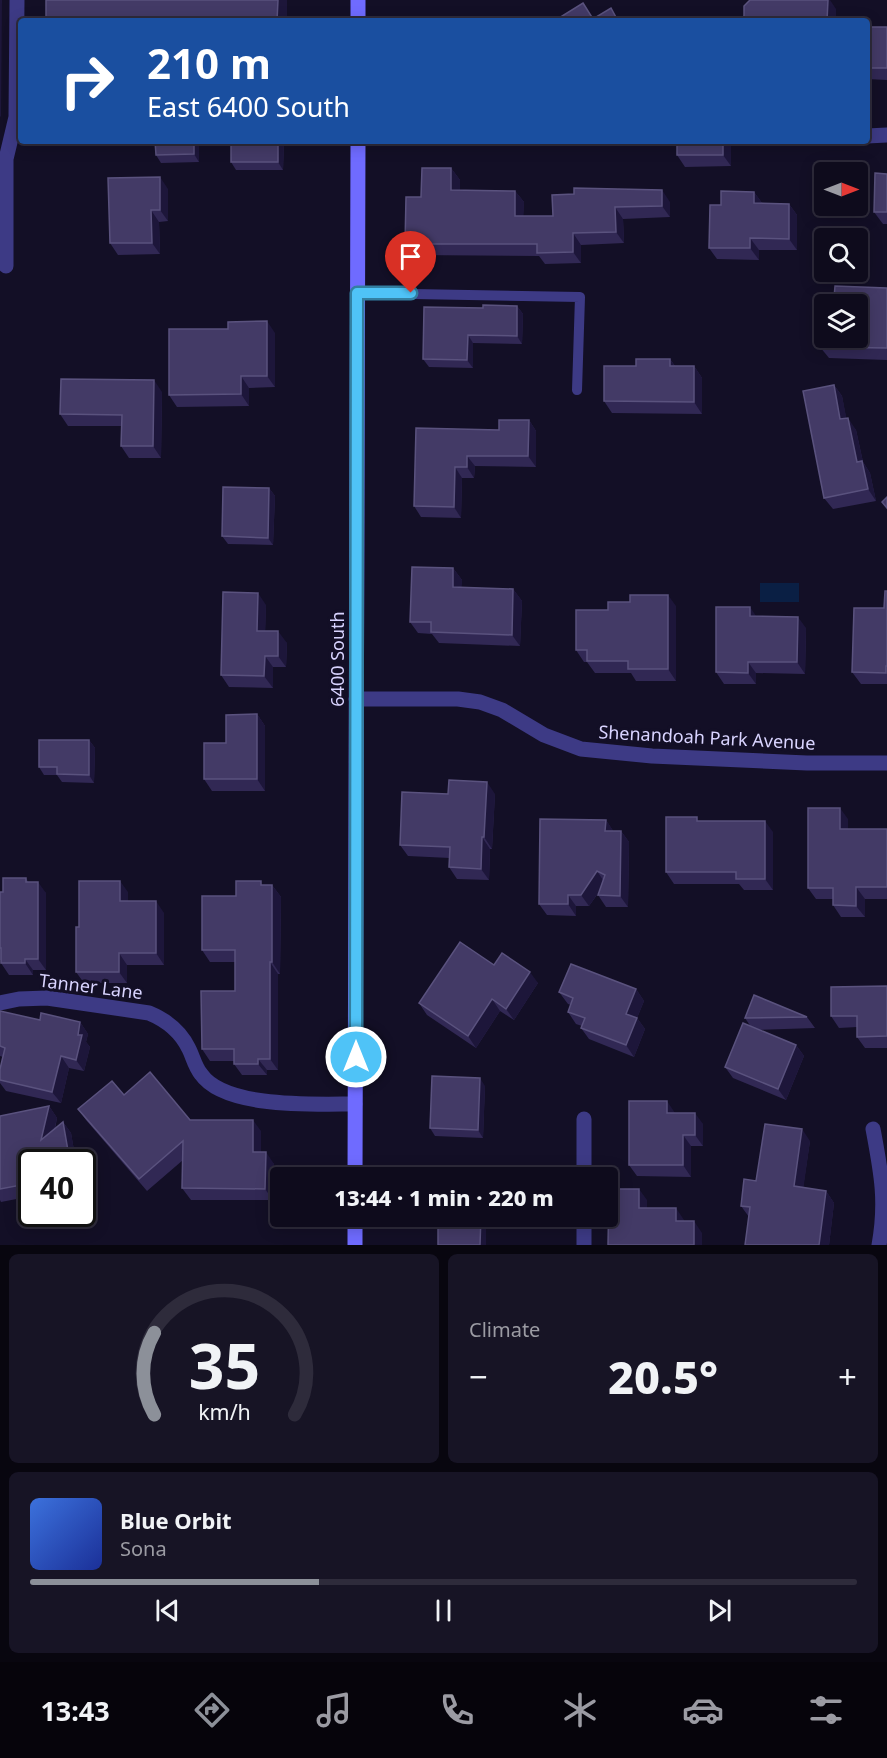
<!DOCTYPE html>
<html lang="en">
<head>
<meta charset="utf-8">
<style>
	body { margin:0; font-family:"Noto Sans",sans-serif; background:#171425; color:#f1f3f6; height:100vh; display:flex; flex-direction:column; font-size:22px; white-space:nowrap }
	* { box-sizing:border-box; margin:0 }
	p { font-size:20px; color:#9b9ba3 }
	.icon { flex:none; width:33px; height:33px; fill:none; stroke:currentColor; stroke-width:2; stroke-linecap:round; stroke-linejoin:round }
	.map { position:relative; height:1245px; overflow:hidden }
	.sheet { display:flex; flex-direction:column; gap:9px; padding:9px; background:#08060f; flex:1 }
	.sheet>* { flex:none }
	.hud { position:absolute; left:18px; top:18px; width:852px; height:126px; border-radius:6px; box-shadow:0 3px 15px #0003,0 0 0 2px #2e2b3b; background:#1a4fa0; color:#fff; overflow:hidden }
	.needle { width:39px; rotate:90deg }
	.tools { position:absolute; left:814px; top:162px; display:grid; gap:12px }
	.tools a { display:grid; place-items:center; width:54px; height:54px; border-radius:6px; background:#0e0b1c; box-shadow:0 3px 15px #0003,0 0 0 2px #2e2b3b; font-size:30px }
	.speed { position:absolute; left:18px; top:1149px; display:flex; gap:12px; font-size:30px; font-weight:700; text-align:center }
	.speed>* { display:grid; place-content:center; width:78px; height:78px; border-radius:50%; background:#0e0b1c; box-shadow:0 3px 15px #0003,0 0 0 2px #2e2b3b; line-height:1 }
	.speed .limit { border:3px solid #111; border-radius:9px; background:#fff; color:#111 }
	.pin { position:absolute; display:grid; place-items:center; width:51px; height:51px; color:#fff; margin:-62px -26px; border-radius:50% 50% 50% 0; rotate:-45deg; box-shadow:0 0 6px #0007 }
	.pin .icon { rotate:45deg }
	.me { position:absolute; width:66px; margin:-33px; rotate:0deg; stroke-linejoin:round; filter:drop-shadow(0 0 4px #0008) }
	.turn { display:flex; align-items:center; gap:21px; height:126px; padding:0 30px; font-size:27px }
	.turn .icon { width:78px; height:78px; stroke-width:2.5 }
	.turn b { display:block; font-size:42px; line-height:51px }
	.big { font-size:45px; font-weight:800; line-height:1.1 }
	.sheet .card { flex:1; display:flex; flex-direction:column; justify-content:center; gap:9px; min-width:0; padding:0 21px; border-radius:9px; background:#171425 }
	.sheet .dial { align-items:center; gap:0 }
	.dial svg { height:156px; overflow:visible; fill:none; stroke:#2e2b3b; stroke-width:7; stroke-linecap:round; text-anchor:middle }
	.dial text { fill:#f1f3f6; stroke:none }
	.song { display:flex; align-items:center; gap:18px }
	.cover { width:72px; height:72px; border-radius:9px; background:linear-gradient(135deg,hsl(220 70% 55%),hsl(230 70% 35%)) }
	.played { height:6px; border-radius:3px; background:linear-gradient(90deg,#8c9099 35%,#2e2b3b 35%) }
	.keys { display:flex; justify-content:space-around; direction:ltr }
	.heat { display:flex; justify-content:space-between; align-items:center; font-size:33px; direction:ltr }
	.sheet .tiles { flex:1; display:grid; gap:9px; grid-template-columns:1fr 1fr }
	.card:last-child { grid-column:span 2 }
	.trip { position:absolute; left:270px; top:1167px; width:348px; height:60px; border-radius:6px; background:#0e0b1c; box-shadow:0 3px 15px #0003,0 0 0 2px #2e2b3b; font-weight:800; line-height:60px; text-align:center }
	.menu { display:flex; height:96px; justify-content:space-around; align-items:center; background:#06040b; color:#9b9ba3 }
	.menu .icon { width:42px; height:42px }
	.menu .selected { color:#8c9099 }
	.menu b { font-size:27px; color:#f1f3f6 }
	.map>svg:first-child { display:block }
	.water { fill:#0a1f44 }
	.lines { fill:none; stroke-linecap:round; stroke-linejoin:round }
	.lane { stroke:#3d3a85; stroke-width:10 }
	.street { stroke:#3d3a85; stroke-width:15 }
	.secondary { stroke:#6f6bff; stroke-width:15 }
	.wall { fill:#312854 }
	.shaded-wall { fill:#1d163a }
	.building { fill:#433a66; stroke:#5a527e; stroke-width:1.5; fill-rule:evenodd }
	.route-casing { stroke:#337fa1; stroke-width:15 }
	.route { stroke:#4fc3f7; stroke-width:10 }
	.labels { text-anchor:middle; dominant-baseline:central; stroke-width:6; stroke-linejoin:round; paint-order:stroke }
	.street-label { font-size:18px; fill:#d9d4ff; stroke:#130f26 }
</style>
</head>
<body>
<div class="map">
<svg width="887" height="1245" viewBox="0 0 887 1245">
	<rect width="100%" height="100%" fill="#130f26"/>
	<rect class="water" x="760" y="583" width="39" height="19"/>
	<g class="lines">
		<path class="lane" d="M357 293 580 297 577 390"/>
		<g class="street">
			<path d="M867 136 887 135"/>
			<path d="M6 266V159L16 117 17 0"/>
			<path d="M356 699H458L480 702 502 710 544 735 581 749 652 756 807 763H887"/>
			<path d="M0 1003 19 999 47 998 149 1013C166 1020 181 1032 189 1049 193 1057 195 1067 201 1074 225 1109 317 1104 355 1104"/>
			<path d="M584 1119V1178"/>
			<path d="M873 1129C881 1172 887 1201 879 1245"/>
			<path d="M584 1216V1245"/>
		</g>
		<g class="secondary">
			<path d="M358 21V0"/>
			<path d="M355 1178 358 141"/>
			<path d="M355 1245V1216"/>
		</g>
	</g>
	<g class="wall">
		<path d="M867 27H887V80L867 79Z"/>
		<path d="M199 141V162L161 163 156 155Z"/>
		<path d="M284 141 283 170H236L231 162Z"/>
		<path d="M731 141V166L685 167 677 155Z"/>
		<path d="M451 168 460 180V190L515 191 524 202 523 216H553L552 195 670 202V217L623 219 624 243 581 245V263L545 264 539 256 413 255 405 244 421 197Z"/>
		<path d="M887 174V224H883L874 212Z"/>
		<path d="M168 189V221L159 222 160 254 118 255 110 243Z"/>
		<path d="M754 192 762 203 789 204 797 215V250H759V260L717 259 709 248 721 205Z"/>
		<path d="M887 288V360L829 358 820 347 834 298Z"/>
		<path d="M517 306 523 314 522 344 473 343V368L429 367 423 359 483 308Z"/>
		<path d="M275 333V387L249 388V406L177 407 169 395Z"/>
		<path d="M670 359 675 366H694L702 378V414L612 413 604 401 636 366Z"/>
		<path d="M834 385 842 396 846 418 856 430 863 462 870 473 876 501 833 509 824 498Z"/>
		<path d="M162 392 161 458H129L121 446V426H68L60 414Z"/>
		<path d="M529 420 536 431V467L475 466 474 478H462L461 518 421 517 414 506 416 428 499 430Z"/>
		<path d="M269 488 275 496 273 545 228 544 222 536Z"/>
		<path d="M453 568 462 580 461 587 513 589 522 601 520 646 439 643 432 634 418 633 410 622Z"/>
		<path d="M887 591V684H861L852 672 884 608Z"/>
		<path d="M266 605 265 631 287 643 286 667H273V688L229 687 221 675Z"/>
		<path d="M676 606V681H636L631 673H595L587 662H584L576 650 608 610Z"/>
		<path d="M756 616 806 628 805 674 756 673V684H724L716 672Z"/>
		<path d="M257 714 265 726V791H212L204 779 226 743Z"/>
		<path d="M89 740 95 748 94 783 62 782 57 775H44L39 767Z"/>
		<path d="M448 794H495L492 849H490L489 880 457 879 449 867 450 858 408 856 400 845Z"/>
		<path d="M848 819V829H887V899H865V917H841L833 905V899H816L808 888Z"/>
		<path d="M606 820 613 831H621L629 842 628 907H606L598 895 599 892 589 906H576V916L547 915 539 904Z"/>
		<path d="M699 821 773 832V890H744L739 884H674L666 872Z"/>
		<path d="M26 878 28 882 46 893V970H33V975H9L1 963V960H0V892H3Z"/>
		<path d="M264 885H272L281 897 280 974H278V1070H267V1075H242L234 1064V1061H210L202 1049 235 991V962H210L202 950 236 896Z"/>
		<path d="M128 892V901L164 913V965H127V983H84L76 972 79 927Z"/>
		<path d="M494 965 538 983 514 1020 500 1011 476 1048 427 1015 419 1003Z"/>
		<path d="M887 986V1048H865L857 1037V1027L839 1028 831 1016Z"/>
		<path d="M636 989 644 1001 637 1018 645 1029 634 1057 589 1039 581 1028 582 1026 576 1024 568 1012 571 1005 568 1004 559 992Z"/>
		<path d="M0 1011 40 1020 80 1022 88 1034 86 1042 90 1047 84 1071 69 1068 61 1103 6 1091 0 1083V1069L3 1057 0 1056Z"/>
		<path d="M807 1017 815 1028 758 1030 796 1045 804 1056 786 1100 733 1078 725 1067 751 1027 745 1018Z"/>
		<path d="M485 1086 483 1138 435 1136 430 1128Z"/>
		<path d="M124 1095 190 1120 261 1131V1152L274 1164 273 1200H191L182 1188 183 1160 147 1191 86 1120 78 1109Z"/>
		<path d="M49 1106 57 1118 55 1129 63 1122 71 1133 76 1162H32V1196L1 1202 0 1200V1116Z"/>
		<path d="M675 1113 703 1124V1146H691V1177L637 1176 629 1165Z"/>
		<path d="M810 1141 803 1188 826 1191 834 1203 829 1245H745L749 1217 741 1206 756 1181Z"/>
		<path d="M497 1216H529V1228L502 1227 497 1219Z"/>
	</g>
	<g class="shaded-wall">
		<path d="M0 0H2L1 117 0 116Z"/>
		<path d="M278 0H287V21H277Z"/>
		<path d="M828 0H830L836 9V21H827Z"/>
		<path d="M194 141H199V162L194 154Z"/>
		<path d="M278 141H284L283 170 278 162Z"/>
		<path d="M723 141H731V166L723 155Z"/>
		<path d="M451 168 460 180V202L451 190Z"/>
		<path d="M160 177 168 189V221L160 210Z"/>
		<path d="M662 190 670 202V217L662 206Z"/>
		<path d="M515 191 524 202 523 227 515 216Z"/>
		<path d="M754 192 762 203H754Z"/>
		<path d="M789 204 797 215V250L789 239Z"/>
		<path d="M615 207 623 219 624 243 616 232Z"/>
		<path d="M151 210 159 222 160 254 152 243Z"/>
		<path d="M573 233 581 245V263L573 252Z"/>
		<path d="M750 238 759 250V260L750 248Z"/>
		<path d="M517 306 523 314 522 344 517 336Z"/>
		<path d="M267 321 275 333V387L267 376Z"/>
		<path d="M468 335 473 343V368L467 360Z"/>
		<path d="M670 359 678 371 670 366Z"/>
		<path d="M694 366 702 378V414L694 402Z"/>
		<path d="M241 376 249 388V406L241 394Z"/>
		<path d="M154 380 162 392 161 458 153 446Z"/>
		<path d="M834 385 842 396 849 431 840 419Z"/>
		<path d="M848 418 856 430 863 462 870 473 876 501 868 489 857 462Z"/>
		<path d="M529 420 536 431V467L528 456Z"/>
		<path d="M467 456 475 466 474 478 467 467Z"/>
		<path d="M455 467 462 478 461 518 454 507Z"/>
		<path d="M269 488 275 496 273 545 268 538Z"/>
		<path d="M453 568 462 580 461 598 453 587Z"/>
		<path d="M513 589 522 601 520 646 512 635Z"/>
		<path d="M258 593 266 605 265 642 257 631Z"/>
		<path d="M668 595 676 606V681L668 669Z"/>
		<path d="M750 607 758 619 750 616Z"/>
		<path d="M798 617 806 628 805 674 797 662Z"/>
		<path d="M278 631 287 643 286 667 278 656Z"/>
		<path d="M265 656 273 667V688L264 676Z"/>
		<path d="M748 662 756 673V684L748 673Z"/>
		<path d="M257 714 265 726V791L257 779Z"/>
		<path d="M89 740 95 748 94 783 89 775Z"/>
		<path d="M487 782 495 794 492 849 484 837Z"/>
		<path d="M840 808 848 819V841L840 829Z"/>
		<path d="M606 820 614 832 605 831Z"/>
		<path d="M765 821 773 832V890L765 879Z"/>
		<path d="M621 831 629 842 628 907 620 896Z"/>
		<path d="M482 837 490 849 489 880 481 869Z"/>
		<path d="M597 871 605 883 589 906 581 895Z"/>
		<path d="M120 881 128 892V913L120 901Z"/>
		<path d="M38 882 46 893V970L38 959Z"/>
		<path d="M272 885 281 897 280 974 272 962Z"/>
		<path d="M856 887 865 899V917L856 906Z"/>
		<path d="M568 895 576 906V916L568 904Z"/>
		<path d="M156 901 164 913V965L156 953Z"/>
		<path d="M119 953 127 965V983L119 972Z"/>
		<path d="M25 959 33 970V975L25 963Z"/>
		<path d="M270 962 278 974V1070L270 1059Z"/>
		<path d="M530 972 538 983 514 1020 506 1009Z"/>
		<path d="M636 989 644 1001 637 1018 645 1029 634 1057 626 1045V1014Z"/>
		<path d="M492 999 500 1011 476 1048 468 1036Z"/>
		<path d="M80 1022 88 1034 86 1042 90 1047 84 1071 76 1060 78 1035Z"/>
		<path d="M796 1045 804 1056 786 1100 778 1089Z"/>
		<path d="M61 1056 69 1068 61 1103 52 1092Z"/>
		<path d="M258 1059 267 1070V1075L258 1064Z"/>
		<path d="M480 1078 485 1086 483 1138 478 1130Z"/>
		<path d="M667 1101 675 1113H667Z"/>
		<path d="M49 1106 57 1118 49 1151 41 1140Z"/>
		<path d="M695 1113 703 1124V1146L695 1135Z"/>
		<path d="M253 1120 261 1131V1164L253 1152Z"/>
		<path d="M63 1122 71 1133 76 1162H70Z"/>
		<path d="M802 1129 810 1141 802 1198 794 1186Z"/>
		<path d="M683 1135 691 1146V1177L683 1165Z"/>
		<path d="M266 1152 274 1164 273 1200 265 1189Z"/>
		<path d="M639 1189 647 1200V1220L639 1208Z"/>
		<path d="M826 1191 834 1203 829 1245H819Z"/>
		<path d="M676 1208 684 1220V1233L676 1221Z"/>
		<path d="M481 1216H485L486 1218V1245H480Z"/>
		<path d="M524 1216H529V1228L524 1220Z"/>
		<path d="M694 1221 702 1233V1245H694Z"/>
	</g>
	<g class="building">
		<path d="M46 0H278L277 21H46Z"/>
		<path d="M750 0H828L827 21H739L744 16V6Z"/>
		<path d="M583 3 593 19 611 8 618 21H554Z"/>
		<path d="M417 20 518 21H417Z"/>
		<rect x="867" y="27" width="20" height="41"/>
		<path d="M155 141H194V154L156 155Z"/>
		<rect x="231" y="141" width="47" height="21"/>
		<rect x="677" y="141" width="46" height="14"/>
		<path d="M422 168H451V190L515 191V216H553L552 195 574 194V188L662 190V206L615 207 616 232 573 233V252L537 253V244H405L406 197H421Z"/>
		<path d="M875 173 887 174V212H874Z"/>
		<path d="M160 177V210H151L152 243H110L108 178Z"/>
		<path d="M721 191 754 192V203L789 204V239L750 238V248H709L710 205H721Z"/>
		<path d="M835 286 887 288V348L820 347 822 297 834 298ZM825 304H858V338H825Z"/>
		<path d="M483 305 517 306V336L468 335 467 360 423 359 424 307 483 308Z"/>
		<path d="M267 321V376H241V394L169 395V329H228V322Z"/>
		<path d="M636 359H670V366H694V402L604 401V366H636Z"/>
		<path d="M61 379 154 380 153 446H121L122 415 60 414Z"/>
		<path d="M834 385 840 419 848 418 857 462 862 461 868 489 824 498 803 391Z"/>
		<path d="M499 420H529L528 456H467V467H455L454 507 414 506 416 428 499 430Z"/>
		<path d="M223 487 269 488 268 538 222 536Z"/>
		<path d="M887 497V508L882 502Z"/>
		<path d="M412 567 453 568V587L513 589 512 635 431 632V622H410Z"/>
		<path d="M885 591H887V666H886V673L852 672 854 608H884Z"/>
		<path d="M223 592 258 593 257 631H278V656H265L264 676 221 675Z"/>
		<path d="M630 595H668V669H628V661H587V650H576V610H608V602H630Z"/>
		<path d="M716 607H750V616L798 617 797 662H748V673L716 672Z"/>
		<path d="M257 714V779H204V743H226V715Z"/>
		<path d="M39 740H89V775L57 774V767H39Z"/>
		<path d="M449 780 487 782 484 837H482L481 869 449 867 450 847 400 845 402 792 448 794Z"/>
		<path d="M808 808H840V829H887V887H856V906L833 905V888H808Z"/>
		<path d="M666 817H697V821H765V879H736V872H666Z"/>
		<path d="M540 819 606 820 605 831H621L620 896 598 895 605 875 597 871 581 895H568V904H539Z"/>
		<path d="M3 878H26V882H38V959H25V963H1V948H0V892H3Z"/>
		<path d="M79 881H120V901H156V953H119V972H76V927H79Z"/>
		<path d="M236 881H261V885H272V962H270V1059H258V1064H234V1049H202L201 991H235V950H202V896H236Z"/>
		<path d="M460 942 494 965 502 953 530 972 506 1009 492 999 468 1036 419 1003Z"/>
		<path d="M571 964 636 989 626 1014 637 1018 626 1045 581 1028 585 1018 568 1012 573 998 559 992Z"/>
		<path d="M887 986V1036L857 1037V1016H831V987Z"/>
		<path d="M754 995 807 1017 745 1018Z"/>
		<path d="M0 1011 40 1020 41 1013 80 1022 78 1035H82L76 1060 61 1056 52 1092 0 1080V1069L5 1048 0 1046Z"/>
		<path d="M743 1023 796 1045 778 1089 725 1067Z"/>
		<path d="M150 1072 190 1120H253V1152H266L265 1189 182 1188 183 1141 139 1179 78 1109 112 1081 124 1095Z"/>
		<path d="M432 1076 480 1078 478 1130 430 1128Z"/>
		<path d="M629 1101H667V1113H695V1135H683V1165H629Z"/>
		<path d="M49 1106 41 1140 63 1122 70 1162H32V1183L0 1189V1116Z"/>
		<path d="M765 1124 802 1129 794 1186 826 1191 819 1245H745L750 1207 741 1206 744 1179 756 1181Z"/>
		<path d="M609 1189H639V1208H676V1221H694V1245H608Z"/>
		<path d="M438 1216H481L480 1245H438Z"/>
		<path d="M497 1216H524V1220L497 1219Z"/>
	</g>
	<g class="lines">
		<defs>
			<path id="route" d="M356 1057 357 293H411"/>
		</defs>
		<use href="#route" class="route-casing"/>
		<use href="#route" class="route"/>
	</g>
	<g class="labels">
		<g class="street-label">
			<text transform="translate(337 659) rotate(-90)">6400 South</text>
			<text transform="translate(707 737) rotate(3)">Shenandoah Park Avenue</text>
			<text transform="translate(91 986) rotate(7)">Tanner Lane</text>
		</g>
	</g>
</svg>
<div class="tools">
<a><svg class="needle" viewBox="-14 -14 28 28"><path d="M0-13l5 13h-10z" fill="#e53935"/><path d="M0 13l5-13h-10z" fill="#9b9ba3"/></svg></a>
<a><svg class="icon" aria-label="search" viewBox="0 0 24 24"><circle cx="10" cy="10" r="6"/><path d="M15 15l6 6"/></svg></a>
<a><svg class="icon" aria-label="layers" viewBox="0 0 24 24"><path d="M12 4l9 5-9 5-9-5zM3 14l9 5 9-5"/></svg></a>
</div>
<div class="speed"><div class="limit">40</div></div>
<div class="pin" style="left:411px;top:293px;background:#d93025"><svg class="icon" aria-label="arrive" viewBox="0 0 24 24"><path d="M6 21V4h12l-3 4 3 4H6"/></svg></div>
<svg class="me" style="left:356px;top:1057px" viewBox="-20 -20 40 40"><circle r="17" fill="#4fc3f7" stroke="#fff" stroke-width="3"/><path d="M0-11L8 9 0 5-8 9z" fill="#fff"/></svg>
<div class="trip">13:44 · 1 min · 220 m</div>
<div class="hud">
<div class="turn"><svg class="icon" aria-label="right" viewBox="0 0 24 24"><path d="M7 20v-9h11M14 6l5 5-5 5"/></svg><div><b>210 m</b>East 6400 South</div></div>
</div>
</div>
<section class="sheet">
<div class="tiles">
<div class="card dial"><svg viewBox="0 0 100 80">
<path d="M14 69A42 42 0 1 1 86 69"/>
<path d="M14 69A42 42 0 0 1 14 27" stroke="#8c9099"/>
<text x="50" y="56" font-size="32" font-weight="700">35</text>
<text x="50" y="72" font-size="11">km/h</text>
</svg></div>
<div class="card"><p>Climate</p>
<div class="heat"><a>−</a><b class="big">20.5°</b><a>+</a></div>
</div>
<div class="card">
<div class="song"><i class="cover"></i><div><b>Blue Orbit</b><p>Sona</p></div></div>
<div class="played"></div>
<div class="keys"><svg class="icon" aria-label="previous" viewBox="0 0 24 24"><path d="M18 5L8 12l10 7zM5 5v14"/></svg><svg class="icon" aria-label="pause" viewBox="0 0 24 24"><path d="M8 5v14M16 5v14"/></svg><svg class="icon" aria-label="next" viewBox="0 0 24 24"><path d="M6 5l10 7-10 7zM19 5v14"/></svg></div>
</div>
</div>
</section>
<nav class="menu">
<b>13:43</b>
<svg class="icon selected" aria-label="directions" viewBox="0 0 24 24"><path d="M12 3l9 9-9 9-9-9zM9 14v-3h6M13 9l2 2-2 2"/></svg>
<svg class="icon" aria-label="music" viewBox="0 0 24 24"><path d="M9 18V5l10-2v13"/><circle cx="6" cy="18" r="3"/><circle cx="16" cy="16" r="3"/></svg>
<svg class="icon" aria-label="phone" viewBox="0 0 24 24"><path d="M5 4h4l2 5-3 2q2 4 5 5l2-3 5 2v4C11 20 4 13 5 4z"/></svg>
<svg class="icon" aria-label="climate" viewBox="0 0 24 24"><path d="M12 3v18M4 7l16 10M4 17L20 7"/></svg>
<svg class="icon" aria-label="car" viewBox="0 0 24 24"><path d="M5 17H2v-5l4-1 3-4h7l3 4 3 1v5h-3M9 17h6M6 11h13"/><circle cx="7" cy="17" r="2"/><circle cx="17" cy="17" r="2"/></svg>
<svg class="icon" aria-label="filters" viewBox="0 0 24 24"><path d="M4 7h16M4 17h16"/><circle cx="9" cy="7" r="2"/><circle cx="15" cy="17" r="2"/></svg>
</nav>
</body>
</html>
